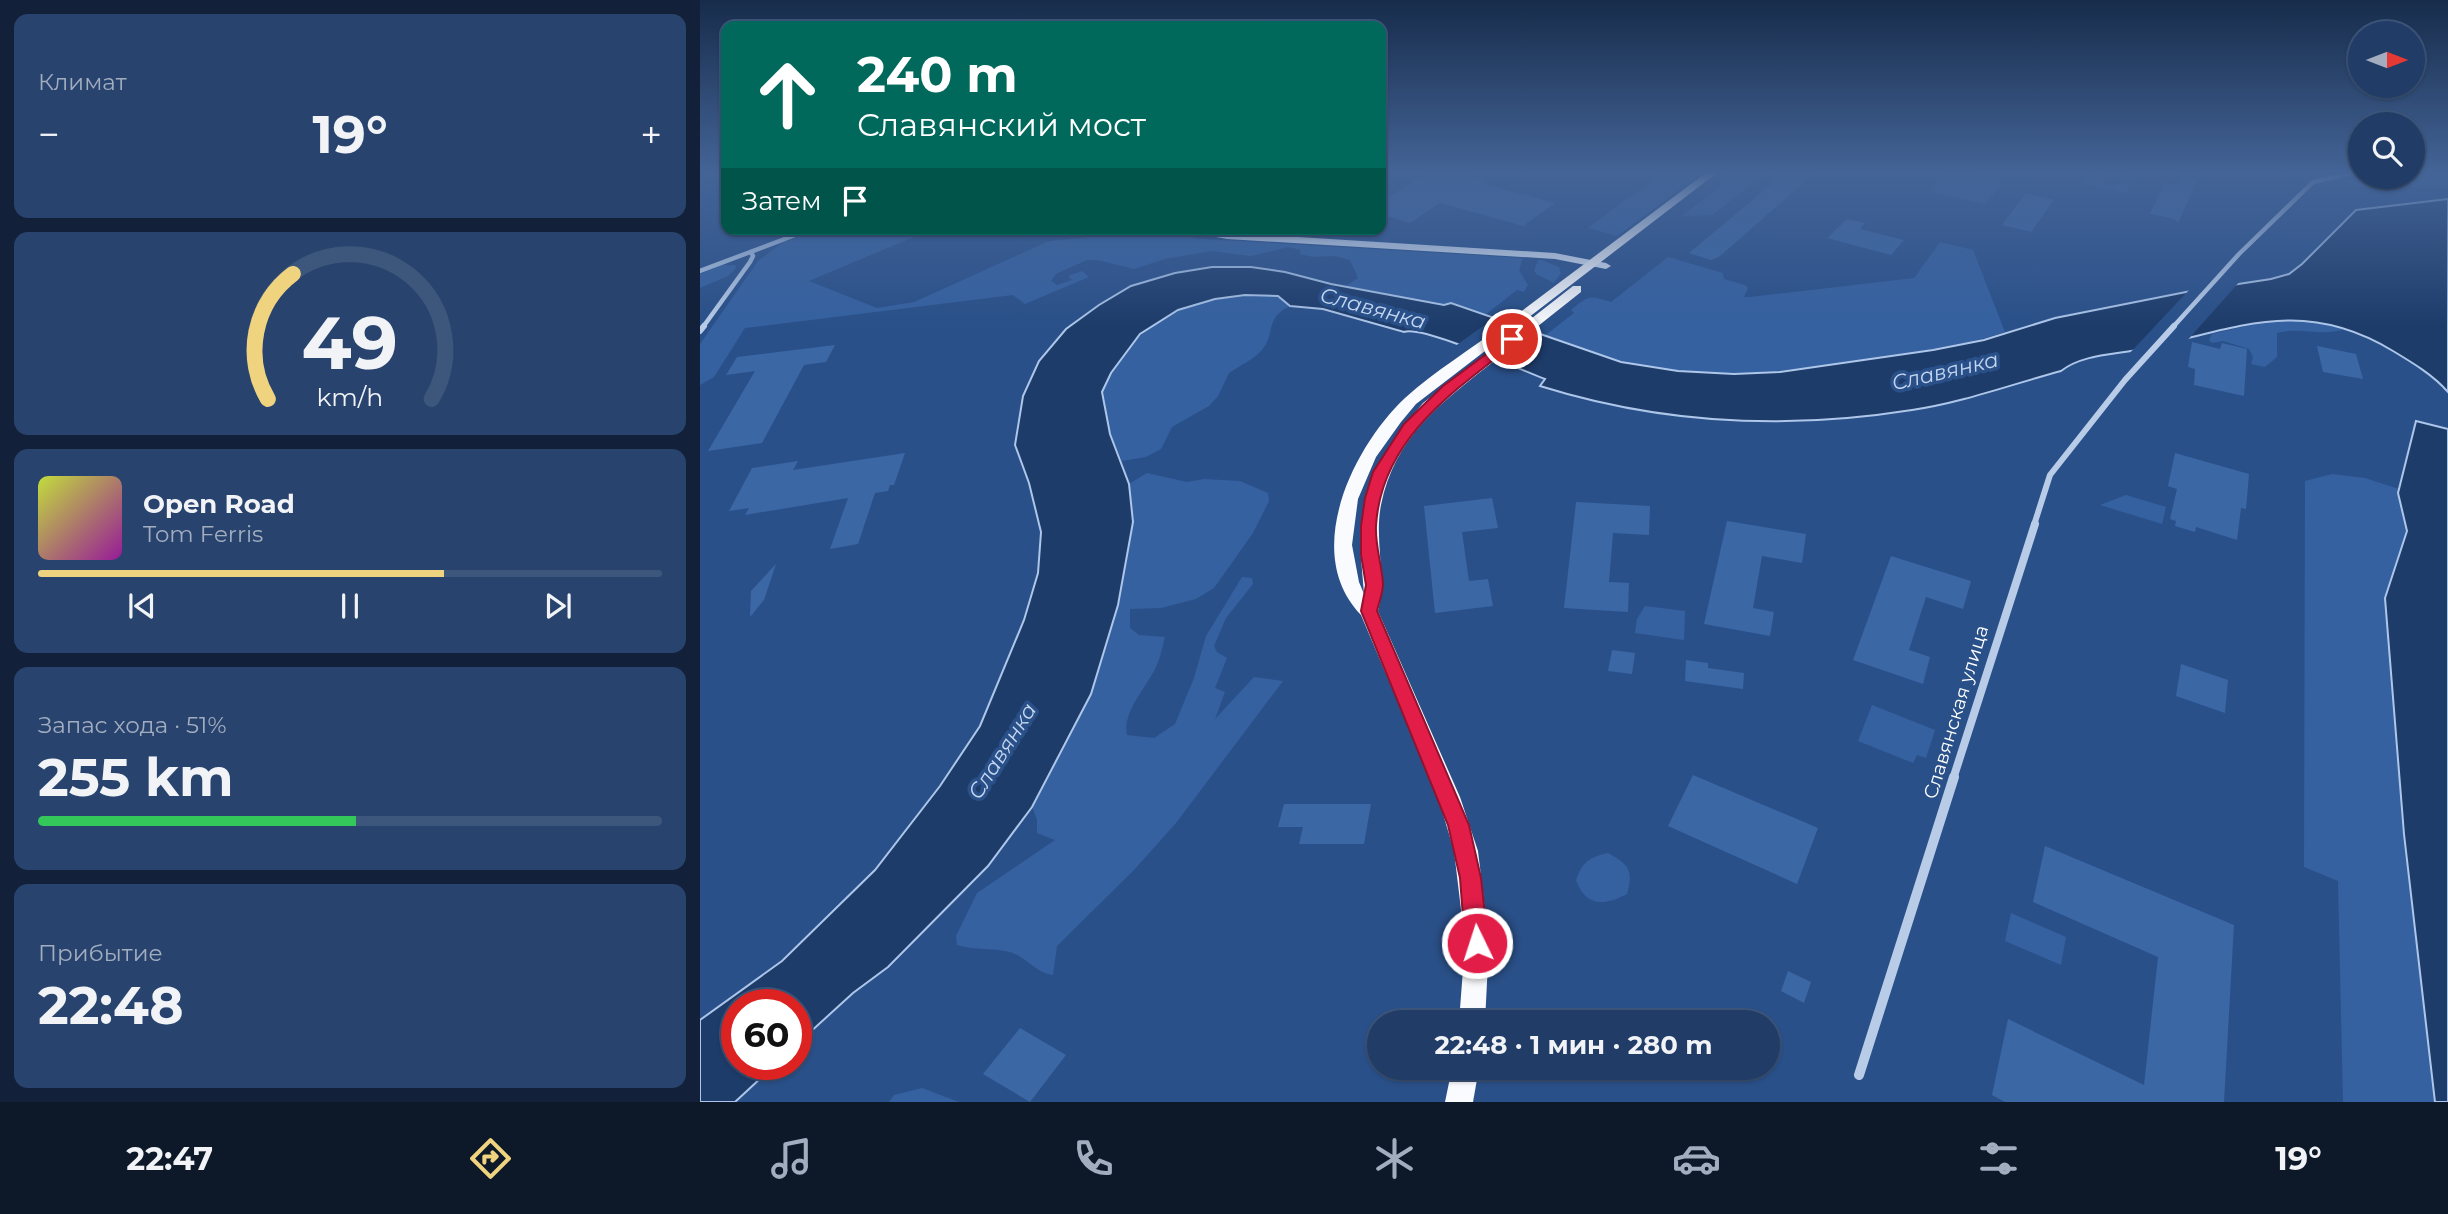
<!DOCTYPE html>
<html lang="ru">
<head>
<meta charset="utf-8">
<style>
	body { margin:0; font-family:Montserrat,sans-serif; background:#28436d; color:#f1f3f6; height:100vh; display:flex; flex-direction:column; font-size:26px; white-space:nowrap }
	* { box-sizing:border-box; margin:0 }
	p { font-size:23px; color:#a2adc0 }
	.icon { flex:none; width:38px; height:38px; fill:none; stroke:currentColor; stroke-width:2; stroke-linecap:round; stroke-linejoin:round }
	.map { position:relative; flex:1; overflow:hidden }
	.side { display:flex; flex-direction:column; gap:14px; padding:14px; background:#122139; width:700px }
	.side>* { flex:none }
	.banner { position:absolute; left:21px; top:21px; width:665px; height:214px; border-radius:14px; box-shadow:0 2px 5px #0004,0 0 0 2px #3d567b; background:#00695c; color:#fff; overflow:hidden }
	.needle { width:46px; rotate:90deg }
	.buttons { position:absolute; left:1648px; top:21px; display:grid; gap:14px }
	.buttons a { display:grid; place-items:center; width:77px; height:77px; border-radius:50%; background:#203c67; box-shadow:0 2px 5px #0004,0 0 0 2px #3d567b; font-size:35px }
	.speed { position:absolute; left:21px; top:989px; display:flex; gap:14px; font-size:35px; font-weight:700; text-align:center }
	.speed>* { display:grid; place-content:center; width:91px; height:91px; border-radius:50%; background:#203c67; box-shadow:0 2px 5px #0004,0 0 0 2px #3d567b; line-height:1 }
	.speed .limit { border:10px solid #d22; background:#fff; color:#111 }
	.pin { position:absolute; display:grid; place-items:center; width:60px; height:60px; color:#fff; margin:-30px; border:4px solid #fff; border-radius:50%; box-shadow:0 2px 7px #0007 }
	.me { position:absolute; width:77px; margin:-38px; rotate:356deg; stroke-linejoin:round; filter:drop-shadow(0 0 5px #0008) }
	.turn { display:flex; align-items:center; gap:24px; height:147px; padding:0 21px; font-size:32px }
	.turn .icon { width:91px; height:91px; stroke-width:2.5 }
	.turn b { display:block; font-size:49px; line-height:60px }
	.then { display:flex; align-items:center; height:66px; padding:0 21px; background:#0003; gap:14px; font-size:26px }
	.big { font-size:52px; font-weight:700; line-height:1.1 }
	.side .card { flex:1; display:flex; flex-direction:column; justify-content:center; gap:10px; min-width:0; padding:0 24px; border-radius:14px; background:#28436d }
	.side .dial { align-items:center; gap:0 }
	.dial svg { height:182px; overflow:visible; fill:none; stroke:#3d567b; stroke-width:7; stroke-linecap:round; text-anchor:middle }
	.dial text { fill:#f1f3f6; stroke:none }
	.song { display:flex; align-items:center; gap:21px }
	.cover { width:84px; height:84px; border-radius:10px; background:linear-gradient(135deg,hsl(70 70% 55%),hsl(300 70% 35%)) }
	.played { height:7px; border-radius:4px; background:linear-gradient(90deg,#efd37f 65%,#3d567b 65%) }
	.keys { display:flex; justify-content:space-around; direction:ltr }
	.heat { display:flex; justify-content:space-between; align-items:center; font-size:38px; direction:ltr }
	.charge { height:10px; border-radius:5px; background:linear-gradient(90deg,#34c759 51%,#3d567b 0) }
	.trip { position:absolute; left:667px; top:1010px; width:413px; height:70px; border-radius:35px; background:#203c67; box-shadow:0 2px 5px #0004,0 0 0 2px #3d567b; font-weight:700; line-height:70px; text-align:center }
	.menu { display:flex; height:112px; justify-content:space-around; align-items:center; background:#0d1829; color:#a2adc0 }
	.menu .icon { width:49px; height:49px }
	.menu .current { color:#efd37f }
	.menu b { font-size:32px; color:#f1f3f6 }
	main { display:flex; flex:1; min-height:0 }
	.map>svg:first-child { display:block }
	.green { fill:#3561a0 }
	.water { fill:#1e3c6a; stroke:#adc6e9; stroke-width:2 }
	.pier { fill:#2a5089 }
	.building { fill:#3b67a5 }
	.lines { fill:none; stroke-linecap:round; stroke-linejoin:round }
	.street-far3 { stroke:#b8cce8; stroke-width:4.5 }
	.street-far2 { stroke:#b8cce8; stroke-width:6 }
	.street-far1 { stroke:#b8cce8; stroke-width:8 }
	.street { stroke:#b8cce8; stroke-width:10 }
	.secondary { fill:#e1eaf8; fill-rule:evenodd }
	.primary { fill:#fafbfe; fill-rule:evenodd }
	.route { fill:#e11d48; stroke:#92132f; stroke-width:2 }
	.labels { text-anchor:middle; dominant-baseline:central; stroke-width:7; stroke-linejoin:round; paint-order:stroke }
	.street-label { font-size:19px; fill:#fff; stroke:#2a5089 }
	.water-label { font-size:21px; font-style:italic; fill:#c4d6f0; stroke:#2a5089 }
</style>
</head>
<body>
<main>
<section class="side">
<div class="card"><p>Климат</p>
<div class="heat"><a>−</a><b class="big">19°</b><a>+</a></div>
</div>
<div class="card dial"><svg viewBox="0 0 100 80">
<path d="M14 69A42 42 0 1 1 86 69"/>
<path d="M14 69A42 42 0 0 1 25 14" stroke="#efd37f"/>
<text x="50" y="56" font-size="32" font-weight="700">49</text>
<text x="50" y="72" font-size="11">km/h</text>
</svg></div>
<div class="card">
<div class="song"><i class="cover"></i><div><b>Open Road</b><p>Tom Ferris</p></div></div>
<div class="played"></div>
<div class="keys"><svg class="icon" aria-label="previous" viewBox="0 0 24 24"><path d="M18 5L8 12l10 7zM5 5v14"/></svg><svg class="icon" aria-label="pause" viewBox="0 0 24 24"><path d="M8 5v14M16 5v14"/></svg><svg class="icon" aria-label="next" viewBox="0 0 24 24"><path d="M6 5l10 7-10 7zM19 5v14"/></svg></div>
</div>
<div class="card"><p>Запас хода · 51%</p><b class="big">255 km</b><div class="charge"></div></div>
<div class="card"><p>Прибытие</p><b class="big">22:48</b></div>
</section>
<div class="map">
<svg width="1748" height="1102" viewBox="0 0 1748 1102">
	<rect width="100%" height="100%" fill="#2a5089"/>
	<g class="green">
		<path d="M964 172H999L993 176 995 178 917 236 888 228Z"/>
		<path d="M1039 172H1067L1012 215 982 216Z"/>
		<path d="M1393 172H1412L1436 177 1433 183 1399 172 1393 181 1413 186 1416 183 1429 186 1427 193 1383 184Z"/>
		<path d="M1713 172H1748V187L1658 186 1645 181 1663 177H1713Z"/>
		<path d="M1263 174 1302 184 1285 204 1228 191 1242 177Z"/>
		<path d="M119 229H233L109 281 177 308 214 302 349 241 452 231 503 239 823 258 819 270 828 285 824 292 817 290 785 315 751 303 744 305 646 286 658 278 650 260 634 256 613 257 600 254 601 250 588 247 551 256 511 251 465 259 434 269 398 260H387L356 274 351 281 357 285 372 280 368 276 382 271 389 277 325 304 313 295 45 328 14 377 0 385V344L58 261 82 243Z"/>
		<path d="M1240 242 1273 250 1305 332C1266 345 1225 350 1184 357 1096 371 1007 383 919 361 893 355 868 346 843 337L874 313 871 310C889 295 889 295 911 302L968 257 1023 273 1024 279 1045 285 1048 288 1044 297H1050L1214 278Z"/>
		<path d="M839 259 859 267 861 273 854 283 836 274 834 270Z"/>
		<path d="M22 265H35L36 268 28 276 0 288V274Z"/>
		<path d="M545 295 578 296 590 306C564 318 576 335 561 351 553 360 539 366 529 373L518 396 509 406 472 427 461 449 446 457 422 461 410 434 402 392C436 324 471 304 545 295Z"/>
		<path d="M1573 320 1618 321 1641 326 1642 330C1620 336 1599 327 1577 333V357L1565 367 1551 364 1553 357 1549 349 1523 341 1512 343 1509 340 1512 334Z"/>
		<path d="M447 473 487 482 504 479 540 481 568 493 569 501 553 533 514 588 496 599 461 608 430 609V628L439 635 465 637C462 648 460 660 455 669 445 689 422 713 427 735L454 738 475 724 494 678 506 636 542 577 552 578 553 584 526 618 514 646 517 652 527 658 515 688 525 692 515 719 554 677 583 681 476 823 434 870 357 946 353 975C336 973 328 959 313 953 296 947 275 951 257 945L256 936 277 893 355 840 337 833V819L332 807 360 754 418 605 433 522 429 484Z"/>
		<path d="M1632 474 1665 478 1699 489 1698 493 1707 531 1685 598 1704 834 1735 1102H1643L1638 881 1604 867 1605 481Z"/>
		<path d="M1426 495 1466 507 1462 524 1400 505Z"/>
		<path d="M945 606 985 611 984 640 935 633 937 619Z"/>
		<path d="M1172 705 1235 730 1226 758 1217 755 1213 763 1158 741Z"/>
		<path d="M908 853C930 865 933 871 927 894 904 906 886 907 876 880 882 862 890 857 908 853Z"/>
		<path d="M1311 913 1366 937 1361 965 1305 941Z"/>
		<path d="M222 1088 259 1102H189L194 1095Z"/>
	</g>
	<g class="water">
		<path d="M1748 199V392C1733 375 1713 363 1693 351 1604 297 1541 327 1447 348 1419 355 1384 353 1361 371 1313 384 1261 403 1212 410 1087 430 961 424 840 386L845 379C821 370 722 325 704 332L623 309 590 306 578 296 545 295 515 299 478 310 440 334 411 373 402 392 410 434 429 484 433 522 418 605 391 694 332 807 288 866 188 967 153 993 96 1045V1004H37V1064H76L35 1102H0V1020L82 961 175 870 240 786 280 726 324 620 338 573 341 532 329 483 315 445 323 396 339 361 366 329 399 305 431 286 475 273 512 267H551L585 272 631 284 744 305 751 303 921 362 978 371 1034 374 1080 372 1233 350 1284 340 1355 318 1486 292 1571 279 1589 274 1602 264 1656 210Z"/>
		<path d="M1716 421 1748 429V1102H1735L1704 834 1685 598 1707 531 1698 493Z"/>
	</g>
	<g class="pier">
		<path d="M1541 280 1485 343 1426 357 1491 288Z"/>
		<path d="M797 316 842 333 801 366 754 347Z"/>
	</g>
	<g class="building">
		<path d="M730 172H755L788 181 783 184 855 203 823 226 740 203 710 223 681 214V201Z"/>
		<path d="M1086 172H1116L1019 257 1011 260 989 253Z"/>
		<path d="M1480 172H1501L1478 223 1475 219 1450 214 1465 183 1479 186Z"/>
		<path d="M1326 193 1354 200 1331 232 1302 225Z"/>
		<path d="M1147 219 1165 223 1160 229 1204 240 1191 255 1127 238Z"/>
		<path d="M1492 342 1520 349 1522 343 1547 349 1544 396 1494 385 1495 369 1488 367Z"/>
		<path d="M135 345 126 362 104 365 62 443 8 451 55 371 26 375 37 357Z"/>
		<path d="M1617 346 1656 354 1663 379 1623 372Z"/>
		<path d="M205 453 194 485H190L188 491 175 493 158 544 130 549 148 498 45 515 49 508 29 511 52 468 98 461 93 470Z"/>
		<path d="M1475 453 1549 474 1546 509 1541 508 1537 540 1496 527 1495 532 1475 526 1476 521 1470 519 1477 489 1468 486Z"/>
		<path d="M792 498 798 528 762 532 769 581 788 579 793 606 735 613 724 506Z"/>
		<path d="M876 502 950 506 949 535 913 533 909 582 929 583 928 612 864 608Z"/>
		<path d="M1027 521 1106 534 1102 563 1062 556 1053 608 1074 612 1070 636 1004 624Z"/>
		<path d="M1191 556 1271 581 1263 609 1226 597 1209 650 1230 657 1223 684 1153 660Z"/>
		<path d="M76 564 64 600 50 617 51 591Z"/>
		<path d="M912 650 935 653 932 674 908 671Z"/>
		<path d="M986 660 1008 663V668L1044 673 1043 689 985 681Z"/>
		<path d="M1481 664 1528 680 1525 713 1476 696Z"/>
		<path d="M993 775 1118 828 1097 884 968 826Z"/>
		<path d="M584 804H671L664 844H599L603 827H578Z"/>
		<path d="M1345 846 1534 925 1524 1102H1305L1292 1095 1308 1019 1444 1085 1458 957 1333 902Z"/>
		<path d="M1088 971 1111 982 1104 1003 1081 991Z"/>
		<path d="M320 1028 366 1055 330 1102 283 1074Z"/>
	</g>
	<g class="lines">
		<g class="street-far3">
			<path d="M0 271 111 229"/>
			<path d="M3 327 50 262 53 256 51 252"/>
			<path d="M1473 327 1539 254 1613 182 1655 172"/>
		</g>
		<g class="street-far2">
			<path d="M0 331 4 326"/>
			<path d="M1334 525 1350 475 1425 380 1474 326"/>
		</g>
		<path class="street-far1" d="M1253 779 1335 524"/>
		<path class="street" d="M1159 1075 1254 777"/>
		<path class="secondary" d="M471 229 855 253 906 263 911 266 906 269 855 259 527 239Z"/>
		<g class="primary">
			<path d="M1007 172H1018L716 404 701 422 676 457 658 499 652 545 659 582 664 594 660 546 664 506 676 470 695 437 723 403 873 286H881V292C852 315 823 338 793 362 741 403 695 436 681 505 674 541 687 576 678 611L760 797 778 851 789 943 785 1022H759L765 943 754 851 738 797 661 615C601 553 653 447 705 398 735 371 771 349 803 325 871 274 939 223 1007 172Z"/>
			<path d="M752 1068H779L773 1102H745Z"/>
		</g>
	</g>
	<linearGradient id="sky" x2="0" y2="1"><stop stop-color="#172c4b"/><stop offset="0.53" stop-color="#446497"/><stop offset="1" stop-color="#446497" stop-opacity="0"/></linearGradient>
	<rect width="1748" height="326" fill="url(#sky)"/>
	<path class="route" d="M812 335 817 336V342C755 390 681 439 676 526 675 546 682 565 683 584 683 593 679 602 677 611L769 825 781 878 788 943 785 951 777 954 769 951 765 943 760 878 748 825 661 611 666 585 661 555V526L665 498 673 472 704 424 743 386Z"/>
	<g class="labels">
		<g class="street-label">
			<text transform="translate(1256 712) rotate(-73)">Славянская улица</text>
		</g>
		<g class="water-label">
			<text transform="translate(673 308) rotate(15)">Славянка</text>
			<text transform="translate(1245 371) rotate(-13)">Славянка</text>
			<text transform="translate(302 751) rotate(-58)">Славянка</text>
		</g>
	</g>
</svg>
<div class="buttons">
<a><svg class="needle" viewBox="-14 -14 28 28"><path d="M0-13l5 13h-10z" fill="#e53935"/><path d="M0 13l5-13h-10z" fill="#a2adc0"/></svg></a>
<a><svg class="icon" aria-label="search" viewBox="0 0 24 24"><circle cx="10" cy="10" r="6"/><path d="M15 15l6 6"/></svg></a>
</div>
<div class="speed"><div class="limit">60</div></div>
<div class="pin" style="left:812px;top:339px;background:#d93025"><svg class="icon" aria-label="arrive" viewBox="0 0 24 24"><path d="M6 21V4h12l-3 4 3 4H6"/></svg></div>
<svg class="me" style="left:777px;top:943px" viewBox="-20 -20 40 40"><circle r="17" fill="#e11d48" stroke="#fff" stroke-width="3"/><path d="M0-11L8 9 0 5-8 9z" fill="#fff"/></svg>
<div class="trip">22:48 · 1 мин · 280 m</div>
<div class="banner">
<div class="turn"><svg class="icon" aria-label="ahead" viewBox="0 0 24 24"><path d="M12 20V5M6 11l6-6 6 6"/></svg><div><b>240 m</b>Славянский мост</div></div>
<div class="then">Затем<svg class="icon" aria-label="arrive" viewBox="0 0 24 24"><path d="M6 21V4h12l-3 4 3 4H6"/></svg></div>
</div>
</div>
</main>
<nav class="menu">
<b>22:47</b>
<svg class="icon current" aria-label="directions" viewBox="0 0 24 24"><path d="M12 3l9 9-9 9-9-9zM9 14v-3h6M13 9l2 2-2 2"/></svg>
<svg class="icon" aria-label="music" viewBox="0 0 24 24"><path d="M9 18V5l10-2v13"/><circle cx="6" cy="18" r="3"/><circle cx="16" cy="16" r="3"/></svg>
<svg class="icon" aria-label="phone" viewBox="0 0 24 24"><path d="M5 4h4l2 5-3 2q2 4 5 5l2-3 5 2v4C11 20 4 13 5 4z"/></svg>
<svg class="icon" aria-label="climate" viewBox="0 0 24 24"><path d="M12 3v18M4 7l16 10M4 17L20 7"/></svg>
<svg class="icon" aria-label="car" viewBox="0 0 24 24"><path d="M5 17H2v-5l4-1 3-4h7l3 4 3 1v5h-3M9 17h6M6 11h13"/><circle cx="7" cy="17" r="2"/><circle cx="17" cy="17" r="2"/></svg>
<svg class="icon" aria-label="filters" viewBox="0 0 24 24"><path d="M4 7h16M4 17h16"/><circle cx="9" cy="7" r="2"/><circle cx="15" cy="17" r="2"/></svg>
<b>19°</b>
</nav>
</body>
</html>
